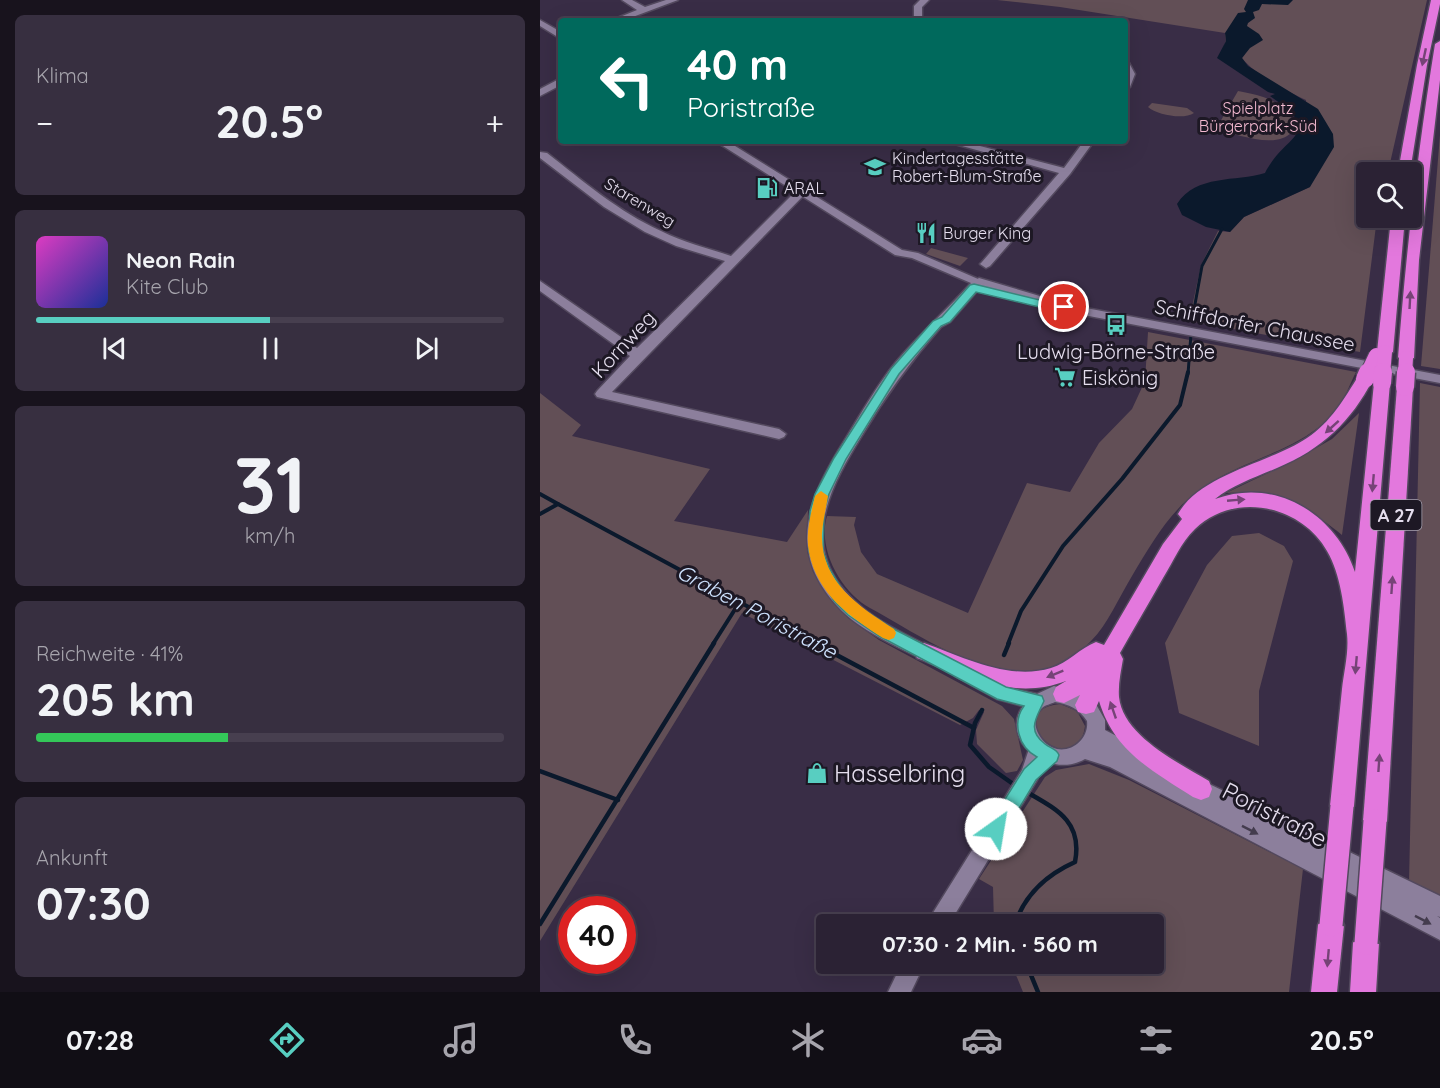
<!DOCTYPE html>
<html lang="de">
<head>
<meta charset="utf-8">
<style>
	body { margin:0; font-family:Quicksand,sans-serif; background:#372f40; color:#f1f3f6; height:100vh; display:flex; flex-direction:column; font-size:22px; white-space:nowrap }
	* { box-sizing:border-box; margin:0 }
	p { font-size:20px; color:#a6a4ac }
	.icon { flex:none; width:33px; height:33px; fill:none; stroke:currentColor; stroke-width:2; stroke-linecap:round; stroke-linejoin:round }
	.map { position:relative; flex:1; overflow:hidden }
	.details { display:flex; flex-direction:column; gap:15px; padding:15px; background:#18131d; width:540px }
	.details>* { flex:none }
	.guide { position:absolute; left:18px; top:18px; width:570px; height:126px; border-radius:6px; box-shadow:0 6px 24px #0002,0 0 0 2px #473f4f; background:#00695c; color:#fff; overflow:hidden }
	.controls { position:absolute; left:816px; top:162px; display:grid; gap:12px }
	.controls a { display:grid; place-items:center; width:66px; height:66px; border-radius:6px; background:#2b2234; box-shadow:0 6px 24px #0002,0 0 0 2px #473f4f; font-size:30px }
	.speed { position:absolute; left:18px; top:896px; display:flex; gap:12px; font-size:30px; font-weight:700; text-align:center }
	.speed>* { display:grid; place-content:center; width:78px; height:78px; border-radius:50%; background:#2b2234; box-shadow:0 6px 24px #0002,0 0 0 2px #473f4f; line-height:1 }
	.speed .limit { border:9px solid #d22; background:#fff; color:#111 }
	.pin { position:absolute; display:grid; place-items:center; width:51px; height:51px; color:#fff; margin:-26px; border:3px solid #fff; border-radius:50%; box-shadow:0 2px 6px #0007 }
	.me { position:absolute; width:66px; margin:-33px; rotate:32deg; stroke-linejoin:round; filter:drop-shadow(0 0 4px #0008) }
	.turn { display:flex; align-items:center; gap:21px; height:126px; padding:0 30px; font-size:27px }
	.turn .icon { width:78px; height:78px; stroke-width:2.5 }
	.turn b { display:block; font-size:42px; line-height:51px }
	.big { font-size:45px; font-weight:700; line-height:1.1 }
	.details .widget { flex:1; display:flex; flex-direction:column; justify-content:center; gap:9px; min-width:0; padding:0 21px; border-radius:9px; background:#372f40 }
	.details .dial { align-items:center; gap:0 }
	.dial b { font-size:78px; line-height:1 }
	.song { display:flex; align-items:center; gap:18px }
	.cover { width:72px; height:72px; border-radius:9px; background:linear-gradient(135deg,hsl(310 70% 55%),hsl(230 70% 35%)) }
	.played { height:6px; border-radius:3px; background:linear-gradient(90deg,#58cec1 50%,#473f4f 50%) }
	.keys { display:flex; justify-content:space-around; direction:ltr }
	.heat { display:flex; justify-content:space-between; align-items:center; font-size:33px; direction:ltr }
	.charge { height:9px; border-radius:4px; background:linear-gradient(90deg,#34c759 41%,#473f4f 0) }
	.trip { position:absolute; left:276px; top:914px; width:348px; height:60px; border-radius:6px; background:#2b2234; box-shadow:0 6px 24px #0002,0 0 0 2px #473f4f; font-weight:700; line-height:60px; text-align:center }
	.tab-bar { display:flex; height:96px; justify-content:space-around; align-items:center; background:#110e15; color:#a6a4ac }
	.tab-bar .icon { width:42px; height:42px }
	.tab-bar .on { color:#58cec1 }
	.tab-bar b { font-size:27px; color:#f1f3f6 }
	main { display:flex; flex:1; min-height:0 }
	.map>svg:first-child { display:block }
	.green { fill:#624f56 }
	.water { fill:#0b192c }
	.lines { fill:none; stroke-linecap:round; stroke-linejoin:round }
	.stream-far2 { stroke:#0b192c; stroke-width:3 }
	.stream-far1 { stroke:#0b192c; stroke-width:4 }
	.stream { stroke:#0b192c; stroke-width:4.5 }
	.minor-casing { stroke:#53495e; stroke-width:3 }
	.tertiary-casing { stroke:#53495e; stroke-width:3 }
	.secondary-casing { stroke:#53495e; stroke-width:3 }
	.motorway-casing { stroke:#53495e; stroke-width:3 }
	.minor { fill:#8c7f9c; fill-rule:evenodd }
	.tertiary { fill:#8c7f9c; fill-rule:evenodd }
	.secondary { fill:#8c7f9c; fill-rule:evenodd }
	.motorway { fill:#e378dd; fill-rule:evenodd }
	.motorway-bridge-far2-casing { stroke:#53495e; stroke-width:16; stroke-linecap:butt }
	.motorway-bridge-far1-casing { stroke:#53495e; stroke-width:21; stroke-linecap:butt }
	.motorway-bridge-casing { stroke:#53495e; stroke-width:26; stroke-linecap:butt }
	.motorway-bridge-far2 { stroke:#e378dd; stroke-width:14 }
	.motorway-bridge-far1 { stroke:#e378dd; stroke-width:18 }
	.motorway-bridge { stroke:#e378dd; stroke-width:23 }
	.oneway { fill:#764377 }
	.oneway2 { fill:#443c4e }
	.route { fill:#58cec1; stroke:#39867d; stroke-width:1.5 }
	.slow { fill:#f59e0b }
	.labels { text-anchor:middle; dominant-baseline:central; stroke-width:6; stroke-linejoin:round; paint-order:stroke }
	.far-park-label { font-size:16px; fill:#f3b9d0; stroke:#1d1824 }
	.far-poi-label { font-size:16px; fill:#e5deee; stroke:#1d1824; text-anchor:start }
	.far-street-label { font-size:16px; fill:#e5deee; stroke:#1d1824 }
	.shield { fill:#1d1824; stroke:#a9a3b1; stroke-width:1.5 }
	.shield-label { font-size:18px; font-weight:bold; fill:#e5deee }
	.street-label { font-size:20px; fill:#e5deee; stroke:#1d1824 }
	.poi-label { font-size:20px; fill:#e5deee; stroke:#1d1824 }
	.water-label { font-size:21px; font-style:italic; fill:#cee2fe; stroke:#1d1824 }
	.near-poi-label { font-size:24px; fill:#e5deee; stroke:#1d1824; text-anchor:start }
	.near-street-label { font-size:24px; fill:#e5deee; stroke:#1d1824 }
</style>
</head>
<body>
<main>
<section class="details">
<div class="widget"><p>Klima</p>
<div class="heat"><a>−</a><b class="big">20.5°</b><a>+</a></div>
</div>
<div class="widget">
<div class="song"><i class="cover"></i><div><b>Neon Rain</b><p>Kite Club</p></div></div>
<div class="played"></div>
<div class="keys"><svg class="icon" aria-label="previous" viewBox="0 0 24 24"><path d="M18 5L8 12l10 7zM5 5v14"/></svg><svg class="icon" aria-label="pause" viewBox="0 0 24 24"><path d="M8 5v14M16 5v14"/></svg><svg class="icon" aria-label="next" viewBox="0 0 24 24"><path d="M6 5l10 7-10 7zM19 5v14"/></svg></div>
</div>
<div class="widget dial"><b>31</b><p>km/h</p></div>
<div class="widget"><p>Reichweite · 41%</p><b class="big">205 km</b><div class="charge"></div></div>
<div class="widget"><p>Ankunft</p><b class="big">07:30</b></div>
</section>
<div class="map">
<svg width="900" height="992" viewBox="0 0 900 992">
	<rect width="100%" height="100%" fill="#392d46"/>
	<g class="green">
		<path d="M457 0H887L848 172H826V218H837L820 352 649 321 661 265 678 231 690 232 704 217 770 187 766 100C747 91 715 75 702 58L705 54 683 48 686 41 685 33 520 7Z"/>
		<path d="M698 91C723 96 737 98 753 120L752 132C735 150 697 134 676 129Z"/>
		<path d="M612 103 647 108 654 113C644 120 617 115 608 107Z"/>
		<path d="M900 135V369L881 366Z"/>
		<path d="M391 248 428 258 420 266 386 254Z"/>
		<path d="M608 332 816 372C810 384 805 398 797 409 762 453 701 458 658 491 629 512 610 546 592 576 579 597 568 624 551 641 543 649 533 659 523 665 465 696 380 635 330 608 301 592 277 549 287 516L316 517 314 525 321 552 337 574 428 613 487 483 530 492 559 443 592 409 605 381Z"/>
		<path d="M880 383 900 387V899L869 883Z"/>
		<path d="M0 393 41 425 32 436 170 469 134 521 247 542 268 510 267 551 273 572 289 597 308 618 339 640 462 706 474 719 483 760 477 771 466 773 437 744 436 730 444 712 439 710 433 718 420 725 202 613 0 941Z"/>
		<path d="M819 413 802 535C764 504 736 491 686 493L753 461 792 439Z"/>
		<path d="M719 533 744 546 753 561 719 691V746L639 713 625 643 667 565 692 536Z"/>
		<path d="M520 704 537 711 545 726C537 786 453 712 520 704Z"/>
		<path d="M549 764 589 780 763 869 749 992H483L471 963H614V924H454L453 887 439 879 505 777 516 770Z"/>
	</g>
	<path class="water" d="M708 0H753L748 5 722 4 719 10 713 12 715 18 708 23 707 26 719 34 723 40 710 48 702 58 708 66 778 109 793 134 794 147 770 187 704 217 690 232 666 227 642 215 637 204C656 174 696 182 725 173 745 133 787 135 730 96L735 94 728 92 677 58 686 41 685 33 698 13 706 12 704 9Z"/>
	<g class="lines">
		<g class="stream-far2">
			<path d="M653 315 662 266 682 229"/>
			<path d="M648 374 651 334"/>
		</g>
		<g class="stream-far1">
			<path d="M0 494 18 504"/>
			<path d="M0 514 18 504 277 644"/>
			<path d="M173 644 199 603"/>
			<path d="M468 644 481 611 523 546 582 479 640 405 648 372"/>
		</g>
		<g class="stream">
			<path d="M274 643 434 728"/>
			<path d="M464 655 469 643"/>
			<path d="M442 710 435 723 430 745 449 767 476 786"/>
			<path d="M0 771 78 800"/>
			<path d="M0 924 174 643"/>
			<path d="M475 924C485 894 506 875 535 862 543 821 516 809 485 791"/>
			<path d="M486 963 498 992"/>
		</g>
		<defs>
			<g id="minor">
				<path d="M82 0H92L105 7 126 0H138L82 21H70L97 10Z"/>
				<path d="M380 0H389L382 7V21H374V6Z"/>
				<path d="M585 60 588 61 595 74 590 87 585 90Z"/>
				<path d="M21 78V85L0 96V89Z"/>
				<path d="M404 141H421L524 168 544 141H554L530 174 450 266 446 268 440 264 442 262 519 173Z"/>
				<path d="M0 152 7 153C43 181 79 212 121 231 143 242 167 248 191 256L256 191H264V195L72 392 239 429 246 434 244 437 239 439 57 397 55 394 57 391 90 356 0 291V281L97 348 185 261 136 246 105 232 64 207 0 158Z"/>
			</g>
			<g id="tertiary">
				<path d="M439 278 530 305 900 375V383L528 312 435 285 433 282Z"/>
				<path d="M498 741 505 743 507 749 497 780 409 924H386L482 770 491 743Z"/>
				<path d="M362 963H385L371 992H348Z"/>
			</g>
			<g id="secondary">
				<path d="M0 20 21 32V39L0 26Z"/>
				<path d="M175 141H187L362 250 378 253 445 282 410 322 401 327C369 363 346 395 321 437 294 481 263 535 299 584 324 618 364 633 400 652L403 657 400 662 394 664 388 662C359 647 326 634 302 611 244 553 268 498 306 438 322 412 337 385 356 362 380 333 407 310 431 283L372 258 355 255Z"/>
				<path d="M421 664 466 687 497 694 514 686 541 694 557 706 565 720V730L615 756 617 762 611 769 645 786 647 780 654 777 661 780 900 896V917L897 916 900 918V940L570 767 545 759C509 780 459 740 483 706L457 699 415 676 412 671 415 666ZM515 702C529 704 539 709 547 721 549 737 534 752 517 749 500 745 487 721 502 708 505 705 511 704 515 702Z"/>
			</g>
			<g id="motorway">
				<path d="M891 0H900V4L887 65 870 172H858L877 65Z"/>
				<path d="M900 41V80L879 260 874 358 866 363 858 358C866 251 878 150 895 44Z"/>
				<path d="M851 218H865L853 352 845 357 837 352Z"/>
				<path d="M825 374 831 375 833 379C811 422 782 449 737 468 716 477 693 485 675 499 735 477 795 513 815 572L834 383 836 379H848L850 383 814 806 810 814 802 817 794 814 790 806C794 767 798 728 802 689 804 671 809 652 807 634 804 607 801 575 787 551 761 505 694 491 655 529 641 542 633 562 623 578 609 603 594 628 580 653L583 659C581 671 578 684 579 697 583 736 639 763 669 781L672 789 669 797 661 800 653 797C611 770 574 751 559 701L554 712 546 714 538 712 535 705 540 695 524 703 516 701 513 694 516 687 526 681C474 701 425 676 377 658L374 652 377 646 384 643C423 657 469 681 511 668 528 663 540 648 556 642L564 645 623 544 642 519 638 514C660 474 730 463 767 438 791 422 804 399 819 375Z"/>
				<path d="M865 382 871 383 873 387 847 821 843 829 835 832 827 829 823 821 857 387 859 383Z"/>
				<path d="M791 912 800 916 804 925 797 992H771L778 925 782 916Z"/>
				<path d="M826 930 835 934 839 943 836 992H810L813 943 817 934Z"/>
			</g>
		</defs>
		<use href="#minor" class="minor-casing"/>
		<use href="#tertiary" class="tertiary-casing"/>
		<use href="#secondary" class="secondary-casing"/>
		<use href="#motorway" class="motorway-casing"/>
		<use href="#minor" class="minor"/>
		<use href="#tertiary" class="tertiary"/>
		<use href="#secondary" class="secondary"/>
		<use href="#motorway" class="motorway"/>
		<defs>
			<g id="motorway-bridge-far2">
				<path d="M827 374 836 355"/>
				<path d="M843 374 845 352"/>
				<path d="M865 374 866 358"/>
			</g>
			<g id="motorway-bridge-far1">
				<path d="M825 379 828 372"/>
				<path d="M842 383 843 372"/>
				<path d="M865 387 866 372"/>
			</g>
			<g id="motorway-bridge">
				<path d="M791 925 802 806"/>
				<path d="M826 943 835 821"/>
			</g>
		</defs>
		<use href="#motorway-bridge-far2" class="motorway-bridge-far2-casing"/>
		<use href="#motorway-bridge-far1" class="motorway-bridge-far1-casing"/>
		<use href="#motorway-bridge" class="motorway-bridge-casing"/>
		<use href="#motorway-bridge-far2" class="motorway-bridge-far2"/>
		<use href="#motorway-bridge-far1" class="motorway-bridge-far1"/>
		<use href="#motorway-bridge" class="motorway-bridge"/>
	</g>
	<defs><path id="oneway-solid" d="M-6-.8H1V-3.2L6.5 0L1 3.2V.8H-6Z" transform="scale(1.5)"/></defs>
	<g class="oneway">
		<use href="#oneway-solid" transform="translate(884 57) rotate(102)"/>
		<use href="#oneway-solid" transform="translate(870 300) rotate(-87)"/>
		<use href="#oneway-solid" transform="translate(792 427) rotate(138)"/>
		<use href="#oneway-solid" transform="translate(833 483) rotate(95)"/>
		<use href="#oneway-solid" transform="translate(696 500) rotate(-5)"/>
		<use href="#oneway-solid" transform="translate(852 585) rotate(-86)"/>
		<use href="#oneway-solid" transform="translate(816 665) rotate(95)"/>
		<use href="#oneway-solid" transform="translate(515 674) rotate(158)"/>
		<use href="#oneway-solid" transform="translate(573 710) rotate(-109)"/>
		<use href="#oneway-solid" transform="translate(839 763) rotate(-86)"/>
		<use href="#oneway-solid" transform="translate(788 958) rotate(95)"/>
	</g>
	<g class="oneway2">
		<use href="#oneway-solid" transform="translate(710 830) rotate(27)"/>
		<use href="#oneway-solid" transform="translate(883 920) rotate(27)"/>
	</g>
	<path class="route" d="M434 284 516 304H524L529 307 527 309 516 311 436 292 410 322 401 326 359 374 306 459 289 494 284 511 283 551 289 568 304 593 319 607 350 627 466 687 502 696 504 701C497 717 486 730 505 744 511 749 516 748 519 755L517 761 496 780 463 835 456 838 450 835 447 829 450 823 484 769 497 757C478 747 472 722 484 706L457 699 339 636 308 615 294 601 275 569 269 551 270 511 275 494 294 458 351 369 393 321 402 317 430 285Z"/>
	<path class="slow" d="M281 491 288 496C286 508 283 521 282 533 280 581 318 606 354 629L356 633 354 638 349 640 343 638C310 617 277 594 269 552 265 533 271 514 275 496Z"/>
	<defs>
		<symbol id="school-bare" viewBox="-9 -9 18 18"><path d="M0-5L7-2L0 1L-7-2ZM-4 1L0 2.5L4 1V4Q0 6-4 4Z" fill="#58cec1" stroke="#1d1824" stroke-width="2.5" paint-order="stroke"/></symbol>
		<symbol id="fuel-bare" viewBox="-9 -9 18 18"><path d="M-5.5-6h7V0h2V4h1.3V-2.5L3-4.5l.8-.8L6-3V5H2.5V1h-1V6h-7ZM-4.2-4.7v3.2H.2V-4.7Z" fill="#58cec1" stroke="#1d1824" stroke-width="2.5" paint-order="stroke"/></symbol>
		<symbol id="restaurant-bare" viewBox="-9 -9 18 18"><path d="M-5-6h1v4h1v-4h1v4h1v-4h1v5L-1.5 .5V6h-2V.5L-5-1ZM5-6V6H3V1.5H1.5Q1.5-4 5-6Z" fill="#58cec1" stroke="#1d1824" stroke-width="2.5" paint-order="stroke"/></symbol>
		<symbol id="bus-bare" viewBox="-9 -9 18 18"><path d="M-5-6H5V4H4V6H2V4H-2V6H-4V4H-5ZM-3.5-4V0h7V-4ZM-3.5 1.2v1.5H-2V1.2ZM2 1.2v1.5H3.5V1.2Z" fill="#58cec1" stroke="#1d1824" stroke-width="2.5" paint-order="stroke"/></symbol>
		<symbol id="supermarket-bare" viewBox="-9 -9 18 18"><path d="M-6-5.5h2.5l.6 2H6L4.5 2H-2.5L-4.4-4H-6ZM-1.5 3.2a1.3 1.3 0 1 0 .1 0ZM3 3.2a1.3 1.3 0 1 0 .1 0Z" fill="#58cec1" stroke="#1d1824" stroke-width="2.5" paint-order="stroke"/></symbol>
		<symbol id="shop-bare" viewBox="-9 -9 18 18"><path d="M-5-2.5h2.3a2.7 3.5 0 0 1 5.4 0H5L5.5 6h-11ZM-1.5-2.5h3a1.5 2.3 0 0 0-3 0Z" fill="#58cec1" stroke="#1d1824" stroke-width="2.5" paint-order="stroke"/></symbol>
	</defs>
	<g fill-rule="evenodd">
		<use href="#school-bare" x="320" y="152" width="30" height="30"/>
		<use href="#fuel-bare" x="212" y="173" width="30" height="30"/>
		<use href="#restaurant-bare" x="371" y="218" width="30" height="30"/>
		<use href="#bus-bare" x="561" y="310" width="30" height="30"/>
		<use href="#supermarket-bare" x="510" y="362" width="30" height="30"/>
		<use href="#shop-bare" x="262" y="758" width="30" height="30"/>
	</g>
	<g class="labels">
		<g class="far-park-label">
			<text x="718" y="108">Spielplatz<tspan x="718" dy="18">Bürgerpark-Süd</tspan></text>
		</g>
		<g class="far-poi-label">
			<text x="352" y="158">Kindertagesstätte<tspan x="352" dy="18">Robert-Blum-Straße</tspan></text>
			<text x="244" y="188">ARAL</text>
			<text x="403" y="233">Burger King</text>
		</g>
		<g class="far-street-label">
			<text transform="translate(100 202) rotate(31)">Starenweg</text>
		</g>
		<rect class="shield" x="830.5" y="500" width="51" height="30" rx="4.5"/>
		<g class="shield-label">
			<text x="856" y="515">A 27</text>
		</g>
		<g class="street-label">
			<text transform="translate(715 325) rotate(11)">Schiffdorfer Chaussee</text>
			<text transform="translate(83 344) rotate(-47)">Kornweg</text>
		</g>
		<g class="poi-label">
			<text x="576" y="351">Ludwig-Börne-Straße</text>
			<text x="542" y="377" text-anchor="start">Eiskönig</text>
		</g>
		<g class="water-label">
			<text transform="translate(217 611) rotate(28)">Graben Poristraße</text>
		</g>
		<g class="near-poi-label">
			<text x="294" y="773">Hasselbring</text>
		</g>
		<g class="near-street-label">
			<text transform="translate(735 814) rotate(27)">Poristraße</text>
		</g>
	</g>
</svg>
<div class="controls">
<a><svg class="icon" aria-label="search" viewBox="0 0 24 24"><circle cx="10" cy="10" r="6"/><path d="M15 15l6 6"/></svg></a>
</div>
<div class="speed"><div class="limit">40</div></div>
<div class="pin" style="left:524px;top:307px;background:#d93025"><svg class="icon" aria-label="arrive" viewBox="0 0 24 24"><path d="M6 21V4h12l-3 4 3 4H6"/></svg></div>
<svg class="me" style="left:456px;top:829px" viewBox="-20 -20 40 40"><circle r="19" fill="#fff"/><path d="M0-13L10 11 0 6-10 11z" fill="#58cec1"/></svg>
<div class="trip">07:30 · 2 Min. · 560 m</div>
<div class="guide">
<div class="turn"><svg class="icon" aria-label="left" viewBox="0 0 24 24"><path d="M17 20v-9H6M10 6l-5 5 5 5"/></svg><div><b>40 m</b>Poristraße</div></div>
</div>
</div>
</main>
<nav class="tab-bar">
<b>07:28</b>
<svg class="icon on" aria-label="directions" viewBox="0 0 24 24"><path d="M12 3l9 9-9 9-9-9zM9 14v-3h6M13 9l2 2-2 2"/></svg>
<svg class="icon" aria-label="music" viewBox="0 0 24 24"><path d="M9 18V5l10-2v13"/><circle cx="6" cy="18" r="3"/><circle cx="16" cy="16" r="3"/></svg>
<svg class="icon" aria-label="phone" viewBox="0 0 24 24"><path d="M5 4h4l2 5-3 2q2 4 5 5l2-3 5 2v4C11 20 4 13 5 4z"/></svg>
<svg class="icon" aria-label="climate" viewBox="0 0 24 24"><path d="M12 3v18M4 7l16 10M4 17L20 7"/></svg>
<svg class="icon" aria-label="car" viewBox="0 0 24 24"><path d="M5 17H2v-5l4-1 3-4h7l3 4 3 1v5h-3M9 17h6M6 11h13"/><circle cx="7" cy="17" r="2"/><circle cx="17" cy="17" r="2"/></svg>
<svg class="icon" aria-label="filters" viewBox="0 0 24 24"><path d="M4 7h16M4 17h16"/><circle cx="9" cy="7" r="2"/><circle cx="15" cy="17" r="2"/></svg>
<b>20.5°</b>
</nav>
</body>
</html>
